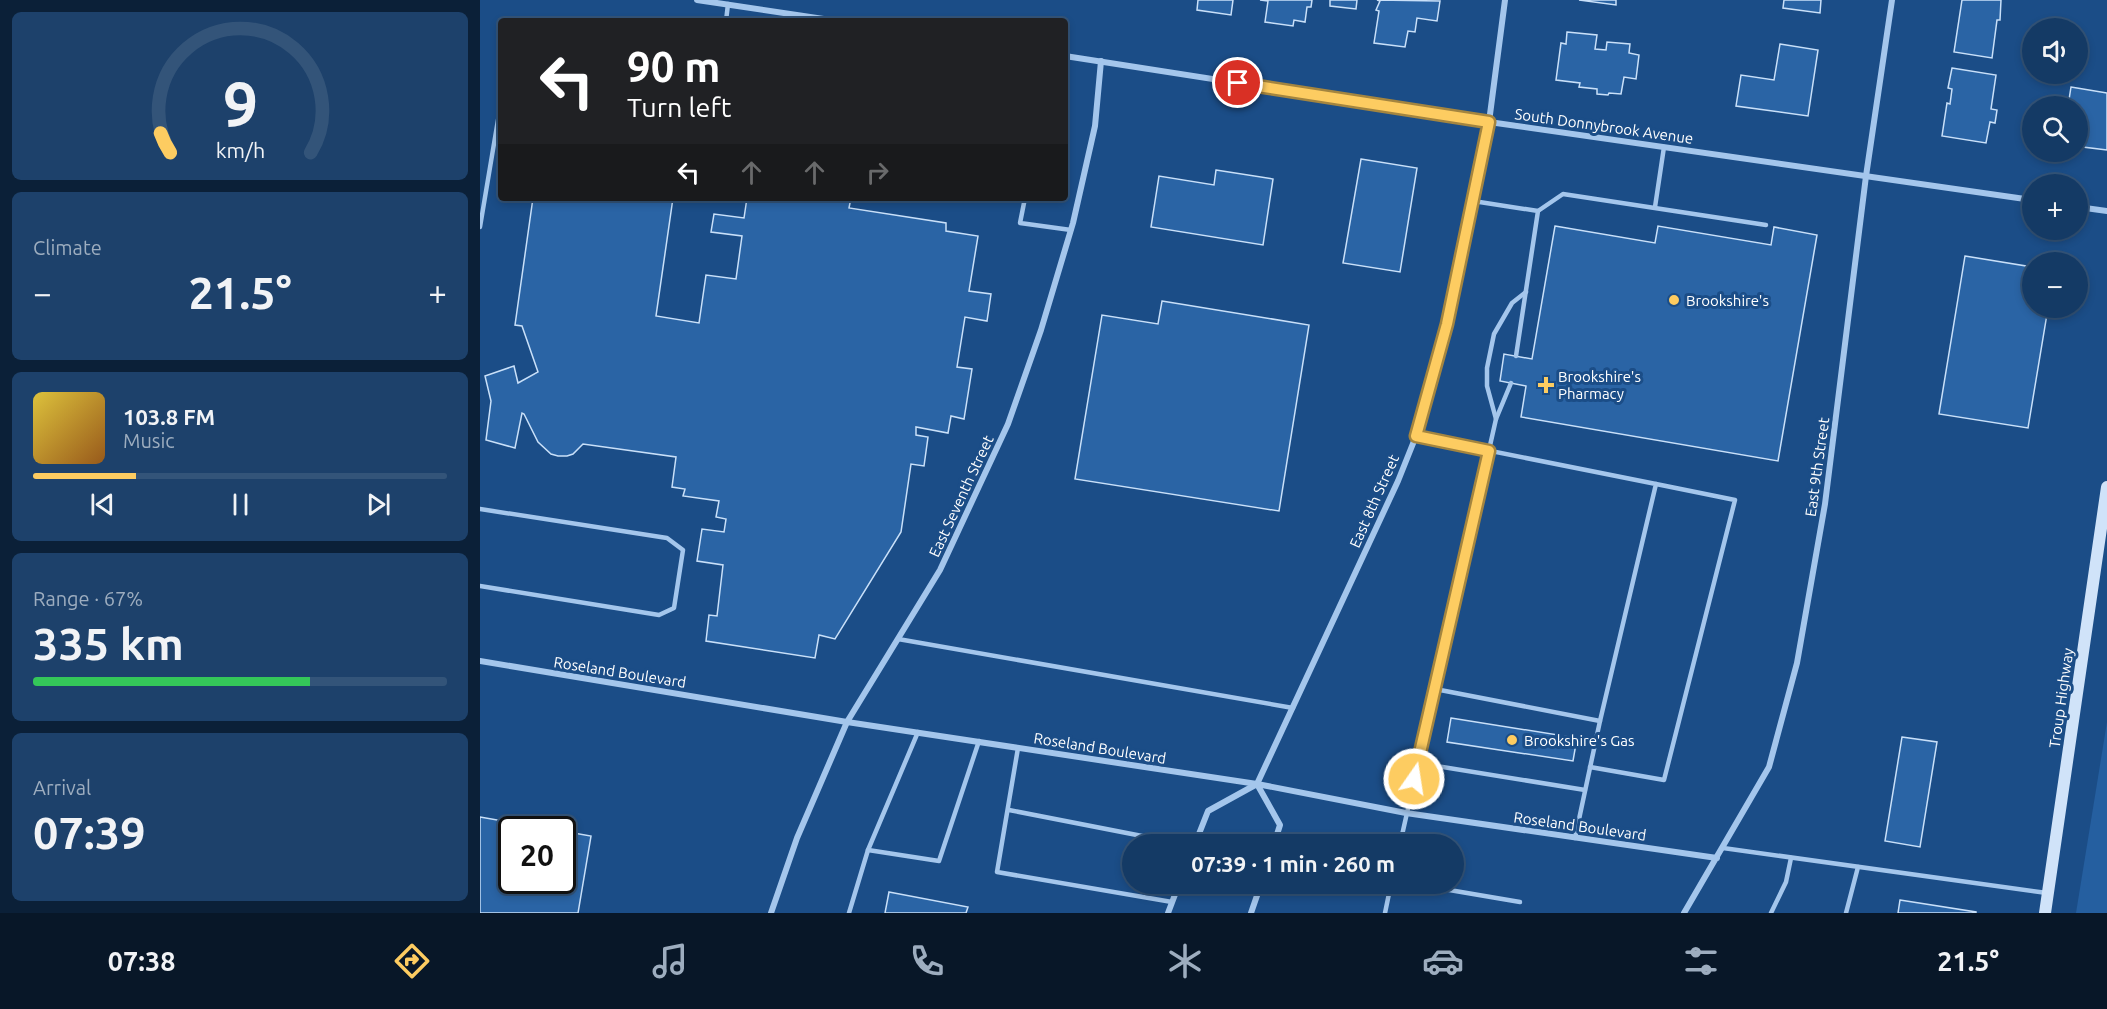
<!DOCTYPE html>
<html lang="en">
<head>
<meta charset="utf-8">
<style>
	body { margin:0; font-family:Ubuntu,sans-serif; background:#1d416b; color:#f1f3f6; height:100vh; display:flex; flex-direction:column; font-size:22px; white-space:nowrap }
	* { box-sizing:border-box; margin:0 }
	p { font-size:20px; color:#9dadbf }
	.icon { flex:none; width:33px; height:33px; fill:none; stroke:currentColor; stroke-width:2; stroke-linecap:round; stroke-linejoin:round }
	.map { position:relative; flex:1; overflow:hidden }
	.details { display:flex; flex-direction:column; gap:12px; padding:12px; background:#0b2038; width:480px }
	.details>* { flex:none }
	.banner { position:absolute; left:18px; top:18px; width:570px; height:183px; border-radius:6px; box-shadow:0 3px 9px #0003,0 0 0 2px #335479; background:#202124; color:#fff; overflow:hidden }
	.controls { position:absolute; left:1542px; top:18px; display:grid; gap:12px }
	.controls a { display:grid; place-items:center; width:66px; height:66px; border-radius:50%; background:#143a65; box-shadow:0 3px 9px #0003,0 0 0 2px #335479; font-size:30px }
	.speed { position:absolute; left:18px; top:816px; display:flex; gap:12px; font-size:30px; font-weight:700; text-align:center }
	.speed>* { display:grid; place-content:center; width:78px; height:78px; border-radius:50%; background:#143a65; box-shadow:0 3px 9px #0003,0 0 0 2px #335479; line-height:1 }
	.speed .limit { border:3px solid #111; border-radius:9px; background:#fff; color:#111 }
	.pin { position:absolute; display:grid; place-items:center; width:51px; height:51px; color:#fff; margin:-26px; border:3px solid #fff; border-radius:50%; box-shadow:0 2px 6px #0007 }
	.me { position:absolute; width:66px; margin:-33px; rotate:13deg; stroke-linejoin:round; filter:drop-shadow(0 0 4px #0008) }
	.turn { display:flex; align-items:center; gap:21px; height:126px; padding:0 30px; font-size:27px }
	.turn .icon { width:78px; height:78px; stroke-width:2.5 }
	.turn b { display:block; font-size:42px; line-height:51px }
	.lanes { display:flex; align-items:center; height:57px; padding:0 30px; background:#0003; justify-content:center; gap:30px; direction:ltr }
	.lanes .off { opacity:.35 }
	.big { font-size:45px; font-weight:700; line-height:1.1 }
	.details .widget { flex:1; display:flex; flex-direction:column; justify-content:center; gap:9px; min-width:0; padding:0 21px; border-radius:9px; background:#1d416b }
	.details .dial { align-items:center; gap:0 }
	.dial svg { height:156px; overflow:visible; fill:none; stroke:#335479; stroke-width:7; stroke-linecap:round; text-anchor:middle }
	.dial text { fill:#f1f3f6; stroke:none }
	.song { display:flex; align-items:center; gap:18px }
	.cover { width:72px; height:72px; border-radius:9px; background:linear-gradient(135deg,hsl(50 70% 55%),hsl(30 70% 35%)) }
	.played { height:6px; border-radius:3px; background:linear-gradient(90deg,#fdcc61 25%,#335479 25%) }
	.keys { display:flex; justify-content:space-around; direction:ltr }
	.heat { display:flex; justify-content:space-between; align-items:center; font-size:33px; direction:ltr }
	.charge { height:9px; border-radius:4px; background:linear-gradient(90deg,#34c759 67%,#335479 0) }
	.trip { position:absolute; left:642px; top:834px; width:342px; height:60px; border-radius:30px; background:#143a65; box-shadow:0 3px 9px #0003,0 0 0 2px #335479; font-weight:700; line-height:60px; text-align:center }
	.tabs { display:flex; height:96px; justify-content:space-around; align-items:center; background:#081728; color:#9dadbf }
	.tabs .icon { width:42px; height:42px }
	.tabs .selected { color:#fdcc61 }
	.tabs b { font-size:27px; color:#f1f3f6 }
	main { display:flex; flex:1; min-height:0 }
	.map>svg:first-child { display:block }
	.green { fill:#255fa0 }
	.building { fill:#2a64a5; stroke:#c9e0f9; stroke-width:1.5 }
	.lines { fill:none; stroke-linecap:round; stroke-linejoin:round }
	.service { stroke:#a4c6ec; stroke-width:4.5 }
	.minor { stroke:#a4c6ec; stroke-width:6 }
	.secondary { stroke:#d0e3f9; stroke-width:12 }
	.route-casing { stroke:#a4853f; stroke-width:15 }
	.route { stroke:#fdcc61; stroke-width:10 }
	.poi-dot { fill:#fdcc61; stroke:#1b4d87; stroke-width:2 }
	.labels { text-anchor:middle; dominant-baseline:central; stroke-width:6; stroke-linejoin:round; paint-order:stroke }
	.street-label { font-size:15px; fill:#fff; stroke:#1b4d87 }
	.poi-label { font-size:15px; fill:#fff; stroke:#1b4d87; text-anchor:start }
</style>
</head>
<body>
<main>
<section class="details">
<div class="widget dial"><svg viewBox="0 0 100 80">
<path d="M14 69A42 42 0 1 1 86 69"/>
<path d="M14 69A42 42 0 0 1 9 59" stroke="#fdcc61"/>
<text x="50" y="56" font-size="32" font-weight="700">9</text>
<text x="50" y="72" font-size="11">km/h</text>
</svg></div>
<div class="widget"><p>Climate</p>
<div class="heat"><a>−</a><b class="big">21.5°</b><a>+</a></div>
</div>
<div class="widget">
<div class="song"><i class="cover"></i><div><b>103.8 FM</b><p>Music</p></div></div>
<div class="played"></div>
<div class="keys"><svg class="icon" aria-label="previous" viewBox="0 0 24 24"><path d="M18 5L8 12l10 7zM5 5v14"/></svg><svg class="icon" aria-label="pause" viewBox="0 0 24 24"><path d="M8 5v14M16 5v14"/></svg><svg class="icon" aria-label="next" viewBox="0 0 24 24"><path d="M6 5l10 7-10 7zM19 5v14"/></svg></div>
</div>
<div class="widget"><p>Range · 67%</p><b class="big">335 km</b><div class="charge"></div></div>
<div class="widget"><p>Arrival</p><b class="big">07:39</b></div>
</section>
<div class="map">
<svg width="1627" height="913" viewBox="0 0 1627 913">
	<rect width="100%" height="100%" fill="#1b4d87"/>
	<path class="green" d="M1627 722V913H1596Z"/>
	<g class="building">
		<path d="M718 0H753L751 15 717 10Z"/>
		<path d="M780 0H832L831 7H827L825 22 814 20 813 26 785 22 788 1Z"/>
		<path d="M850 0H877L876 9 850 6Z"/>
		<path d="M897 0 960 1 957 21 937 18 935 32 928 31 925 47 894 43 899 11 896 10 900 1Z"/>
		<path d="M1099 0H1136V5Z"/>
		<path d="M1304 0H1341L1340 13 1303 8Z"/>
		<path d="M1482 0H1521L1520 20H1517L1512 58 1474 52Z"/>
		<path d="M1087 32 1117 35 1115 49 1126 50 1127 42 1150 44 1149 53 1159 55 1156 79 1144 77 1141 94 1129 93 1128 95 1117 94V89L1099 87 1100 83 1076 80 1081 43 1086 44Z"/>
		<path d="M1300 44 1338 50 1328 116 1256 106 1261 75 1294 80Z"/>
		<path d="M1472 68 1516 75 1511 109 1517 110 1515 123 1510 122 1506 143 1462 136 1467 103 1470 104 1472 89 1468 88Z"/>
		<path d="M1591 87 1627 93V150L1603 147 1604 139 1598 138V106H1588Z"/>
		<path d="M881 159 937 168 920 272 863 263Z"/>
		<path d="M736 170 793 179 783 245 671 227 679 176 734 185Z"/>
		<path d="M53 198H193L176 316 219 323 226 275 256 279 262 236 231 232 234 214 264 218 267 198H301L323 201 324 198H371L369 208 466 223V231L498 236 489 291 511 294 507 321 485 317 477 367 492 369 484 419 471 416 468 433 436 427V435L448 437 444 466 431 464 421 532 355 639 339 635 335 658 226 641 229 615 237 616 243 565 217 561 222 529 244 532 246 519 236 517 239 501 203 496 205 489 192 487 196 457 103 444 93 454 87 456H78L71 454 58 442 44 414 42 413 35 448 6 440 11 401 5 376 34 366 38 383 58 372 42 326 35 325Z"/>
		<path d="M1075 226 1175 243 1178 226 1291 245 1294 227 1337 235 1298 461 1041 417 1046 386 1020 381 1024 354 1052 359Z"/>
		<path d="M1485 256 1552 267V308H1568L1548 428 1459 414Z"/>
		<path d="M682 301 829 325 799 511 595 479 622 315 678 324Z"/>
		<path d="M971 718 1097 738 1093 761 967 742Z"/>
		<path d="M1422 737 1457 742 1440 847 1405 841Z"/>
		<path d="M0 817 74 830H32V880H82V831L111 836 98 913H0Z"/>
		<path d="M409 892 488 907 486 913H405Z"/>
		<path d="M1420 900 1496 912V913H1418Z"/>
	</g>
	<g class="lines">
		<g class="service">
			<path d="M246 21 248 4"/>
			<path d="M545 198 540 223 591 230"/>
			<path d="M993 201 1058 211 1036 356"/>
			<path d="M1175 207 1184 147"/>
			<path d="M1058 211 1083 194 1286 225"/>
			<path d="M0 227 21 102"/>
			<path d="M1016 419 1007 386V368L1014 334 1032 303 1046 292"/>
			<path d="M936 436 1176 484 1120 721 1095 838"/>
			<path d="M0 509 187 538 203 550 194 608 179 615 0 586"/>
			<path d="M418 639 813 708"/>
			<path d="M955 689 1120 721"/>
			<path d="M438 732 388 850 459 861 499 741"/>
			<path d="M538 748 517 872 692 902"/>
			<path d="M938 763 1105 790"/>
			<path d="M1110 767 1184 780 1255 500 1176 484"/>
			<path d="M529 810 703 844"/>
			<path d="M920 844 1016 419 1031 383"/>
			<path d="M1243 848 1567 893"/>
			<path d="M934 884 1040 902"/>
			<path d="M369 913 388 850"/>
			<path d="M905 913 911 884"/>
			<path d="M1291 913 1306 882 1311 858"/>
			<path d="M1366 913 1378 867"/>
		</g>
		<g class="minor">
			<path d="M217 0 357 21"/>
			<path d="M585 56 1009 122 1552 200"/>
			<path d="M1598 207 1627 211"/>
			<path d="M0 661 367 722 777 784 926 813 1237 858"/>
			<path d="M777 784 800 825 794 844"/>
			<path d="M715 844 728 811 777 784 918 481 936 436 967 324 1009 122 1025 0"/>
			<path d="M291 913 317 838 367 722 460 570 528 424 561 330 593 223 615 126 621 61"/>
			<path d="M688 913 699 884"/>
			<path d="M771 913 781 884"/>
			<path d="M1204 913 1289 767 1317 663 1345 504 1386 176 1412 0"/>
		</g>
		<path class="secondary" d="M1565 913 1627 487"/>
	</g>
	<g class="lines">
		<defs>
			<path id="route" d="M758 83 1009 122 967 324 936 436 1009 451 934 779"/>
		</defs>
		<use href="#route" class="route-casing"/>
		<use href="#route" class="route"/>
	</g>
	<g class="poi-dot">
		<circle cx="1194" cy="300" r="6"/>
		<path d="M1063 376h6v6h6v6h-6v6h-6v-6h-6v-6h6z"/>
		<circle cx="1032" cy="740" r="6"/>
	</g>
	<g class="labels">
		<g class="street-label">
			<text transform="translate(1124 126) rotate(8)">South Donnybrook Avenue</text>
			<text transform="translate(1337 467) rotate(-82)">East 9th Street</text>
			<text transform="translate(481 496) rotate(-65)">East Seventh Street</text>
			<text transform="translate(894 501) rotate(-66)">East 8th Street</text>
			<text transform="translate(140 672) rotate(9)">Roseland Boulevard</text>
			<text transform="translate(1581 698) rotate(-82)">Troup Highway</text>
			<text transform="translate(620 748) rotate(9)">Roseland Boulevard</text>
			<text transform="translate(1100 826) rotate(8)">Roseland Boulevard</text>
		</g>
		<g class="poi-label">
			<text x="1206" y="300">Brookshire's</text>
			<text x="1078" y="376">Brookshire's<tspan x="1078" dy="17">Pharmacy</tspan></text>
			<text x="1044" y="740">Brookshire's Gas</text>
		</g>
	</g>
</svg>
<div class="controls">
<a><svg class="icon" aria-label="sound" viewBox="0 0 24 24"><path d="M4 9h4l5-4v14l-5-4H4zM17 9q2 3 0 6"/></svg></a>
<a><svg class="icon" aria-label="search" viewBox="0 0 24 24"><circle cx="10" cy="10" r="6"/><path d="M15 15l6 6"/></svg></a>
<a>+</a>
<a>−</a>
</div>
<div class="speed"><div class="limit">20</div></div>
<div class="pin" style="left:758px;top:83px;background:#d93025"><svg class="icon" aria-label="arrive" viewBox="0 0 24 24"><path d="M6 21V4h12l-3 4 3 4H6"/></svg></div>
<svg class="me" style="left:934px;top:779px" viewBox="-20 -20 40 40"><circle r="17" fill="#fdcc61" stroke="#fff" stroke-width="3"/><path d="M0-11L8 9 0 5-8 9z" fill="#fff"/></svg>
<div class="trip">07:39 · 1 min · 260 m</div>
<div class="banner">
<div class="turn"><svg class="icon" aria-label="left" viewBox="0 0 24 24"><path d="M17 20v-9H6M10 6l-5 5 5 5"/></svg><div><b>90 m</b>Turn left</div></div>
<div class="lanes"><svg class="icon" aria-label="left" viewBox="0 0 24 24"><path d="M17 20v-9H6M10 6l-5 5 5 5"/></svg><svg class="icon off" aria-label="ahead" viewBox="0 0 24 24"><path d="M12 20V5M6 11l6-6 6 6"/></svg><svg class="icon off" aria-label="ahead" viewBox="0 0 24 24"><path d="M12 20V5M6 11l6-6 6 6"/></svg><svg class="icon off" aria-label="right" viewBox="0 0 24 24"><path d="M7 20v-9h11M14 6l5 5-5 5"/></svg></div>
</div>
</div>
</main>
<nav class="tabs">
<b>07:38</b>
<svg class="icon selected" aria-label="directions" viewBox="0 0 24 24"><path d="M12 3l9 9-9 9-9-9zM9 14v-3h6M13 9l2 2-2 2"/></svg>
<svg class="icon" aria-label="music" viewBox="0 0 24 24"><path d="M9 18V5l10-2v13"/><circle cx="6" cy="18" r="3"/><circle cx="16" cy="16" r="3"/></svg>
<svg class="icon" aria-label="phone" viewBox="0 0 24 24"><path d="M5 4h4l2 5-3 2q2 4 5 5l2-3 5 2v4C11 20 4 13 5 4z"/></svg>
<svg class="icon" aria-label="climate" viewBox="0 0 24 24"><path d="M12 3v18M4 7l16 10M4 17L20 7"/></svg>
<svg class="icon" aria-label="car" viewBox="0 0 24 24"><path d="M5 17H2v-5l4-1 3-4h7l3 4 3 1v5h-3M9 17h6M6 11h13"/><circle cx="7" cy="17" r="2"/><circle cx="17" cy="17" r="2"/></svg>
<svg class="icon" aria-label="filters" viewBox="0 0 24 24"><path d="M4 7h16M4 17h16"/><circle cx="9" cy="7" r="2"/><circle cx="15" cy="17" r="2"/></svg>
<b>21.5°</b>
</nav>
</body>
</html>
